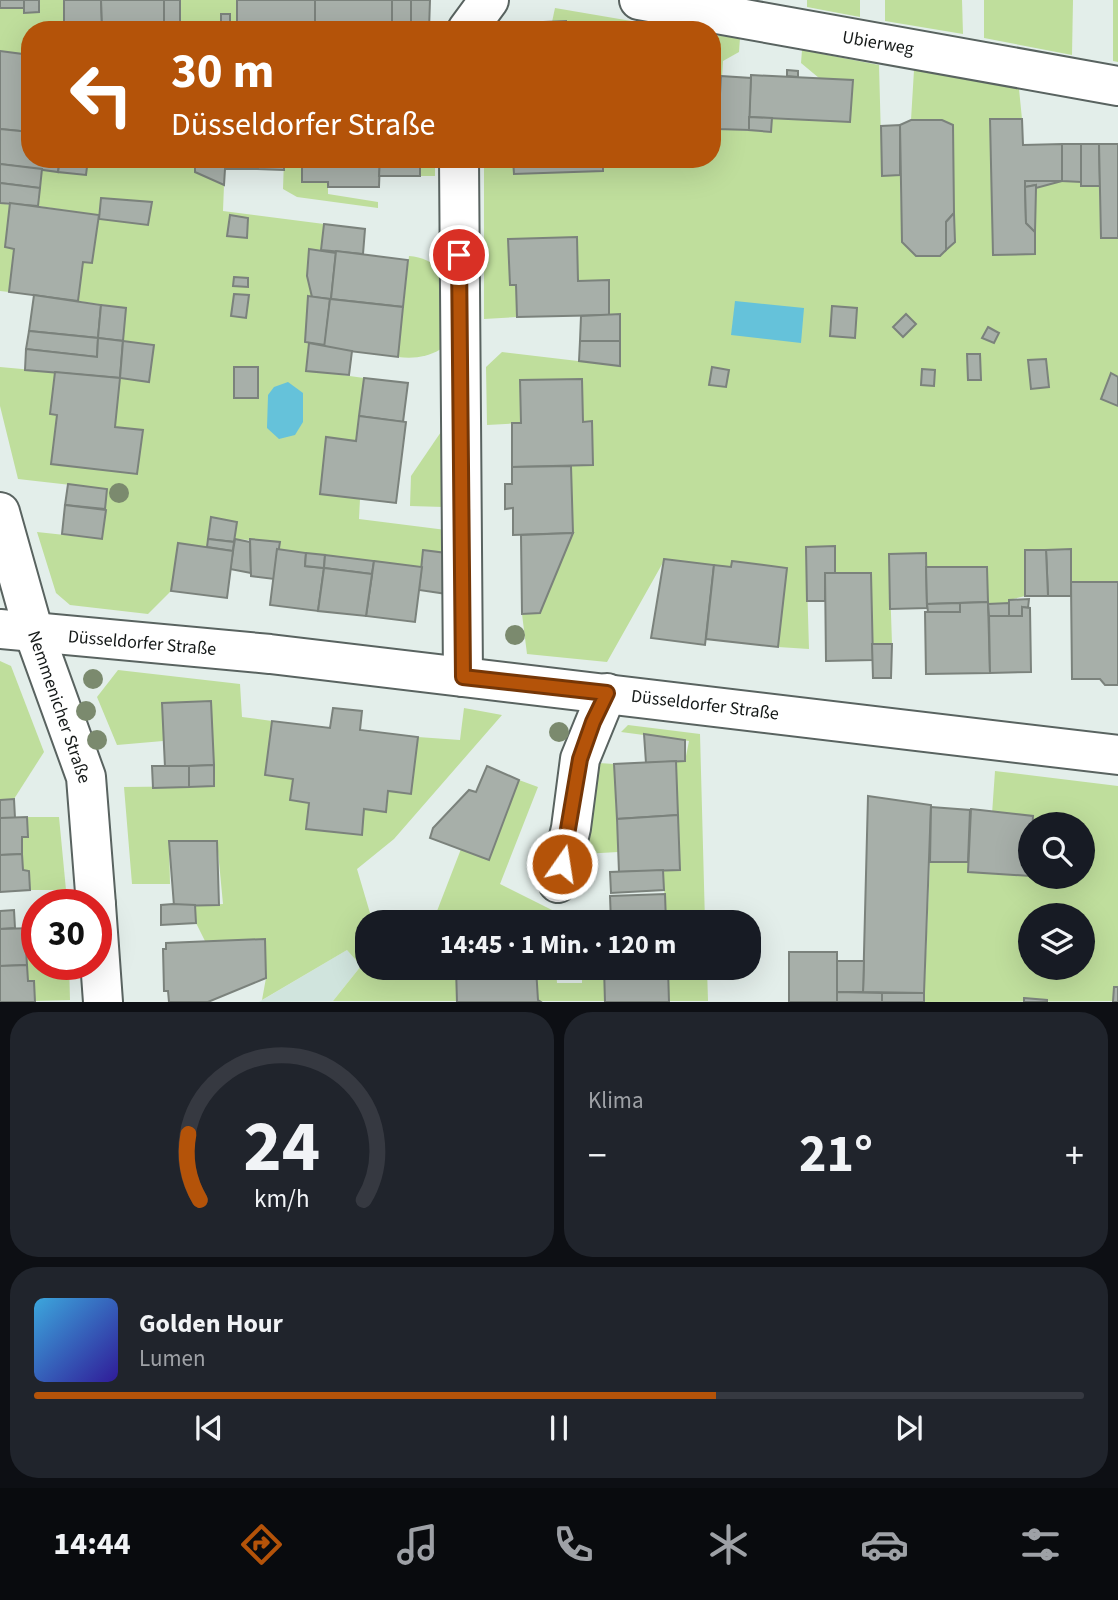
<!DOCTYPE html>
<html lang="de">
<head>
<meta charset="utf-8">
<style>
	body { margin:0; font-family:"Source Sans 3",sans-serif; background:#20242c; color:#f1f3f6; height:100vh; display:flex; flex-direction:column; font-size:26px; white-space:nowrap }
	* { box-sizing:border-box; margin:0 }
	p { font-size:23px; color:#9ea1a6 }
	.icon { flex:none; width:38px; height:38px; fill:none; stroke:currentColor; stroke-width:2; stroke-linecap:round; stroke-linejoin:round }
	.map { position:relative; height:1002px; overflow:hidden }
	.drawer { display:flex; flex-direction:column; gap:10px; padding:10px; background:#0d0f14; flex:1 }
	.drawer>* { flex:none }
	.banner { position:absolute; left:21px; top:21px; width:700px; height:147px; border-radius:28px; box-shadow:0 7px 28px #0002; background:#b45309; color:#fff; overflow:hidden }
	.fabs { position:absolute; left:1018px; top:812px; display:grid; gap:14px }
	.fabs a { display:grid; place-items:center; width:77px; height:77px; border-radius:50%; background:#171b24; box-shadow:0 7px 28px #0002; font-size:35px }
	.speed { position:absolute; left:21px; top:889px; display:flex; gap:14px; font-size:35px; font-weight:700; text-align:center }
	.speed>* { display:grid; place-content:center; width:91px; height:91px; border-radius:50%; background:#171b24; box-shadow:0 7px 28px #0002; line-height:1 }
	.speed .limit { border:10px solid #d22; background:#fff; color:#111 }
	.pin { position:absolute; display:grid; place-items:center; width:60px; height:60px; color:#fff; margin:-30px; border:4px solid #fff; border-radius:50%; box-shadow:0 2px 7px #0007 }
	.me { position:absolute; width:77px; margin:-38px; rotate:13deg; stroke-linejoin:round; filter:drop-shadow(0 0 5px #0008) }
	.turn { display:flex; align-items:center; gap:24px; height:147px; padding:0 35px; font-size:32px }
	.turn .icon { width:91px; height:91px; stroke-width:2.5 }
	.turn b { display:block; font-size:49px; line-height:60px }
	.big { font-size:52px; font-weight:700; line-height:1.1 }
	.drawer .card { flex:1; display:flex; flex-direction:column; justify-content:center; gap:10px; min-width:0; padding:0 24px; border-radius:28px; background:#20242c }
	.drawer .dial { align-items:center; gap:0 }
	.dial svg { height:182px; overflow:visible; fill:none; stroke:#363941; stroke-width:7; stroke-linecap:round; text-anchor:middle }
	.dial text { fill:#f1f3f6; stroke:none }
	.song { display:flex; align-items:center; gap:21px }
	.cover { width:84px; height:84px; border-radius:10px; background:linear-gradient(135deg,hsl(200 70% 55%),hsl(250 70% 35%)) }
	.played { height:7px; border-radius:4px; background:linear-gradient(90deg,#b45309 65%,#363941 65%) }
	.keys { display:flex; justify-content:space-around; direction:ltr }
	.heat { display:flex; justify-content:space-between; align-items:center; font-size:38px; direction:ltr }
	.drawer .tiles { flex:1; display:grid; gap:10px; grid-template-columns:1fr 1fr }
	.card:last-child { grid-column:span 2 }
	.trip { position:absolute; left:355px; top:910px; width:406px; height:70px; border-radius:28px; background:#171b24; box-shadow:0 7px 28px #0002; font-weight:700; line-height:70px; text-align:center }
	.dock { display:flex; height:112px; justify-content:space-around; align-items:center; background:#090b0e; color:#9ea1a6 }
	.dock .icon { width:49px; height:49px }
	.dock .active { color:#b45309 }
	.dock b { font-size:32px; color:#f1f3f6 }
	.map>svg:first-child { display:block }
	.built { fill:#d0e4dd }
	.green { fill:#bfde9c; fill-rule:evenodd }
	.water { fill:#65c2da }
	.building { fill:#a7afa9; stroke:#7b827c; stroke-width:2 }
	.lines { fill:none; stroke-linecap:round; stroke-linejoin:round }
	.minor-casing { stroke:#596360; stroke-width:42 }
	.minor { stroke:#fff; stroke-width:38 }
	.tree { fill:#7b8a6e }
	.route-casing { stroke:#753606; stroke-width:18 }
	.route { stroke:#b45309; stroke-width:12 }
	.labels { text-anchor:middle; dominant-baseline:central; stroke-width:7; stroke-linejoin:round; paint-order:stroke }
	.street-label { font-size:18px; fill:#151918; stroke:#fff }
</style>
</head>
<body>
<div class="map">
<svg width="1118" height="1002" viewBox="0 0 1118 1002">
	<rect width="100%" height="100%" fill="#e3eeea"/>
	<path class="built" d="M347 950 361 966 333 1001 259 1002Z"/>
	<g class="green">
		<path d="M39 0H64L66 30H30V55L0 51V8H24V13L38 12Z"/>
		<path d="M180 0H237V30H88L87 25 180 26Z"/>
		<path d="M807 0H860V17L807 7Z"/>
		<path d="M885 0H962L963 34 885 21Z"/>
		<path d="M984 0H1073L1072 55 984 38Z"/>
		<path d="M1113 0H1118V62L1113 61Z"/>
		<path d="M555 8 684 30H566L552 22Z"/>
		<path d="M712 35 740 38 739 52 723 61 719 129 771 132 772 118 850 122 852 80 819 78 801 63 802 50 879 65 882 176 900 175 902 242 916 256H940L954 242 953 125 942 120H911L914 70 1019 89 1022 119 990 120 993 254H1035L1036 188 1062 181 1081 182 1082 186H1100L1101 238H1118V582H1071V549L1025 550V596L1009 600V603L988 604 987 567H926V553L889 554 892 644H872L871 573H835V546L806 547 809 649 778 647 787 569 733 561 731 567 665 559 607 662 527 654 522 614 540 613 573 533 571 466 593 465 592 421 583 422 520 380 521 423 487 425 486 367 502 352 620 366 609 315 608 280 578 281 577 237 509 239 510 285H516L517 317 484 319V159H513L514 174 603 171V159H712Z"/>
		<path d="M88 159H195V172L224 185 223 211 324 224 321 250H309L307 276 312 297 308 296 305 342 309 343 306 370 364 378 356 441 326 438 320 494 360 499 359 519 446 530V553L423 550 421 567 279 550V542L235 539 237 522 211 517 207 547 178 544 171 591 148 614 70 605 56 593 37 532 102 539 106 489 18 479 0 406V367L55 372 57 415 52 463 143 430 115 427 120 378 149 382 153 345 123 341 126 308 78 301 83 262 92 263 99 219 148 225 152 203 102 199 99 215 38 206 42 169 86 175Z"/>
		<path d="M284 159H302V182H328V194L378 202V208L297 197 283 189Z"/>
		<rect x="420" y="159" width="15" height="17"/>
		<path d="M0 203 10 205 5 247 14 249 9 292 0 291Z"/>
		<path d="M409 256C422 257 433 261 441 273V349C427 357 414 359 398 357Z"/>
		<path d="M443 429 444 507 410 506 411 476Z"/>
		<path d="M0 661 11 666 44 752 14 799 0 800Z"/>
		<path d="M118 670 240 684 242 717 272 721 265 775 293 779 309 803 306 829 361 835 364 809 385 812 388 791 411 793 418 737 460 740 464 708 502 715 394 839 357 869 370 913 437 911 461 849 489 859 519 780 538 787 500 884 552 910 553 922H368V968H556L557 983H582V968H604L605 1001H333L361 966 347 950 262 1000 266 978 265 939 205 941 196 923 195 905 223 904 217 841H169L170 884H132L124 787 214 786 211 701 163 703V741L117 745 97 697Z"/>
		<path d="M628 725 700 734 705 922H666L663 870H680L676 761H685L689 741 621 732Z"/>
		<path d="M599 763 614 764 618 852 583 854Z"/>
		<path d="M995 771 1118 786V987L1113 1001 924 1002 930 862H968V872L1030 876 1031 862V877H1083V824H1033V816L992 814ZM1031 915H1083V968H1031Z"/>
		<path d="M27 817H59L66 890H30L29 871 23 870 22 837H28Z"/>
		<path d="M32 928H37V964H69L70 1000 35 1001 28 981 26 949 32 948Z"/>
		<path d="M668 968H707L708 1001H669Z"/>
	</g>
	<g class="water">
		<path d="M735 301 804 308 801 343 731 335Z"/>
		<path d="M288 382 303 393V422L295 435 279 439 267 428 268 395 274 387Z"/>
	</g>
	<g class="building">
		<rect x="0" y="0" width="24" height="8"/>
		<path d="M24 0H39V12L24 13Z"/>
		<path d="M64 0H101L102 25H64Z"/>
		<path d="M101 0H164V25H102Z"/>
		<path d="M164 0H180V26L164 25Z"/>
		<rect x="237" y="0" width="78" height="30"/>
		<rect x="315" y="0" width="77" height="30"/>
		<rect x="392" y="0" width="19" height="30"/>
		<path d="M411 0H430L429 30H411Z"/>
		<rect x="221" y="14" width="9" height="14"/>
		<path d="M566 21V30H520V23Z"/>
		<path d="M66 25H87L88 30H66Z"/>
		<path d="M0 51 30 55V132L0 129Z"/>
		<path d="M787 70 798 71V77L787 76Z"/>
		<path d="M751 75 853 80 850 122 749 117Z"/>
		<path d="M721 76 751 78 749 130 718 129Z"/>
		<path d="M749 117 772 118 771 132 749 130Z"/>
		<path d="M990 119H1022L1023 145 1062 144V181H1025L1026 223 1035 232V254L993 255Z"/>
		<path d="M911 120H942L953 125 954 213 946 222V250L940 256H916L902 242 900 125Z"/>
		<path d="M900 125V175L882 176 881 126Z"/>
		<path d="M0 129 30 132V159H60L58 172 0 164Z"/>
		<path d="M1062 144H1081V182L1062 181Z"/>
		<path d="M1081 144H1099L1100 186H1081Z"/>
		<path d="M1099 144H1118V238H1101Z"/>
		<path d="M60 159H88L86 175 58 172Z"/>
		<path d="M195 159H258V169H225L224 185 195 172Z"/>
		<path d="M258 159H284V170L258 169Z"/>
		<path d="M302 159H380L379 187H328V182H302Z"/>
		<path d="M380 159H420V176H379Z"/>
		<path d="M513 159H603V171L514 174Z"/>
		<path d="M0 164 42 169 40 188 0 183Z"/>
		<path d="M1025 181H1062L1036 188V185L1025 187Z"/>
		<path d="M0 183 40 188 38 206 0 203Z"/>
		<path d="M1036 185V188L1035 232 1026 223 1025 187Z"/>
		<path d="M101 198 152 202 148 225 99 219Z"/>
		<path d="M10 203 99 215 92 263 83 262 78 301 9 292 14 249 5 247Z"/>
		<path d="M954 213 955 242 946 250V222Z"/>
		<path d="M230 215 248 218 247 238 227 236Z"/>
		<path d="M324 224 365 229 363 254 321 250Z"/>
		<path d="M577 237 578 281 609 280V315L517 317 516 285H510L508 239Z"/>
		<path d="M309 249 336 253 331 299 312 297 307 276Z"/>
		<path d="M336 251 408 260 403 307 331 299Z"/>
		<path d="M234 277 248 278V287L233 286Z"/>
		<path d="M234 294 249 295 246 318 231 316Z"/>
		<path d="M34 295 101 305 98 338 29 331Z"/>
		<path d="M308 296 330 299 325 345 305 342Z"/>
		<path d="M330 299 403 307 398 357 324 348Z"/>
		<path d="M101 305 126 308 123 341 98 338Z"/>
		<path d="M832 306 857 308 855 338 830 336Z"/>
		<path d="M620 314V341H580L581 316Z"/>
		<path d="M906 314 916 324 903 337 893 327Z"/>
		<path d="M988 327 999 333 994 343 982 338Z"/>
		<path d="M29 331 98 338 97 357 26 349Z"/>
		<path d="M98 338 123 341 120 378 25 370 26 349 97 357Z"/>
		<path d="M123 341 154 345 149 382 120 378Z"/>
		<path d="M580 341H620V366L579 361Z"/>
		<path d="M309 343 352 351 349 375 306 371Z"/>
		<path d="M967 354H980L981 380H968Z"/>
		<path d="M1046 359 1049 387 1031 389 1028 360Z"/>
		<rect x="234" y="367" width="24" height="31"/>
		<path d="M712 367 729 370 726 387 709 385Z"/>
		<path d="M922 369 935 370 934 386 921 385Z"/>
		<path d="M55 372 120 378 115 427 143 430 137 474 51 464 57 415 50 414Z"/>
		<path d="M1111 373 1118 377V406L1101 399Z"/>
		<path d="M364 378 408 383 403 422 359 416Z"/>
		<path d="M582 379 583 422 592 421 593 465 512 467V423H521L520 380Z"/>
		<path d="M359 416 406 422 396 503 320 494 326 437 356 441Z"/>
		<path d="M571 466 573 533 513 535V508L505 509V484H512V467Z"/>
		<path d="M68 484 107 489 105 509 65 505Z"/>
		<path d="M65 505 106 510 102 539 62 534Z"/>
		<path d="M211 517 237 522 234 542 208 539Z"/>
		<path d="M573 533 540 613 522 614 521 535Z"/>
		<path d="M208 539 234 542 233 551 207 547Z"/>
		<path d="M235 539 250 542 251 573 230 569Z"/>
		<path d="M250 539 280 542 274 579 251 576Z"/>
		<path d="M178 543 233 551 227 598 171 591Z"/>
		<path d="M835 546V573H825V601H807L806 547Z"/>
		<path d="M277 549 306 553 305 566 324 568 318 611 270 605Z"/>
		<path d="M1071 549V596H1048L1046 550Z"/>
		<path d="M423 550 446 553 447 594 419 590Z"/>
		<path d="M1025 550H1046L1048 596H1025Z"/>
		<path d="M306 553 325 555 324 568 305 566Z"/>
		<path d="M926 553 927 608 890 609 889 554Z"/>
		<path d="M325 555 374 561 372 574 324 568Z"/>
		<path d="M664 559 714 565 705 645 651 638Z"/>
		<path d="M374 561 422 567 415 622 366 616Z"/>
		<path d="M732 561 787 568 778 647 706 639 714 565 731 567Z"/>
		<path d="M926 567H987L988 602 927 604Z"/>
		<path d="M324 568 372 574 366 616 318 611Z"/>
		<path d="M825 573H871L873 660 826 661Z"/>
		<path d="M1071 582H1118V685H1105L1100 679H1072Z"/>
		<path d="M1029 599 1028 608 1022 607V616H1009V600Z"/>
		<path d="M988 602 990 673 926 674 925 612H960V603Z"/>
		<path d="M960 603V612H928L927 604Z"/>
		<path d="M1009 603V616H989L988 604Z"/>
		<path d="M1022 607 1030 608 1031 672 990 673 989 616H1022Z"/>
		<path d="M872 644H892L891 678H873Z"/>
		<path d="M211 701 214 765 165 767 162 703Z"/>
		<path d="M333 708 362 711 360 730 418 737 411 794 388 791 386 812 364 809 362 835 306 829 309 803 290 800 293 779 265 775 272 721 330 728Z"/>
		<path d="M644 734 685 740V761L646 763Z"/>
		<path d="M676 761 678 815 617 819 614 764Z"/>
		<path d="M214 765V786L189 787V766Z"/>
		<path d="M152 766H189V787L153 788Z"/>
		<path d="M487 766 519 780 489 860 430 838 433 828 469 790 476 792Z"/>
		<path d="M868 796 931 805 924 993 863 992Z"/>
		<path d="M14 799 15 818H0V800Z"/>
		<path d="M931 807 970 810 968 862H930Z"/>
		<path d="M971 809 1033 816 1030 876 968 872Z"/>
		<path d="M678 815 680 870 619 872 617 819Z"/>
		<path d="M27 817 28 837H22V854L0 855V818Z"/>
		<path d="M169 841H217L219 905 174 906Z"/>
		<path d="M22 854 23 870 29 871 30 890 0 892V855Z"/>
		<path d="M663 870 664 890 611 893 610 872Z"/>
		<path d="M665 894 666 922H611L610 896Z"/>
		<path d="M173 904 195 905 196 923 161 925V905Z"/>
		<path d="M14 910 15 928 0 929V911Z"/>
		<path d="M537 912V922H454V916Z"/>
		<path d="M32 928V949H26L27 965 0 966V929Z"/>
		<path d="M265 939 266 978 208 1002H169L168 991H164L163 949H166V943Z"/>
		<rect x="789" y="952" width="48" height="50"/>
		<path d="M837 961H864L863 992H837Z"/>
		<path d="M27 965 28 981H34L35 1002H0V966Z"/>
		<path d="M456 968H536L538 1000 541 1002H457Z"/>
		<path d="M604 968H668L669 1002H605Z"/>
		<path d="M1114 987H1118V1002H1113Z"/>
		<path d="M837 992 882 993V1002H837Z"/>
		<rect x="882" y="993" width="42" height="9"/>
		<path d="M1024 998 1047 1000V1002H1024Z"/>
	</g>
	<g class="lines">
		<defs>
			<g id="minor">
				<path d="M639 0 1118 86"/>
				<path d="M467 30 489 0"/>
				<path d="M459 159 463 677"/>
				<path d="M0 512 34 633 86 777 96 905"/>
				<path d="M0 629 270 654 1118 755"/>
				<path d="M558 883 571 828 580 759 607 693"/>
				<path d="M96 905 103 1002"/>
			</g>
		</defs>
		<use href="#minor" class="minor-casing"/>
		<use href="#minor" class="minor"/>
	</g>
	<g class="tree">
		<circle cx="119" cy="493" r="10"/>
		<circle cx="515" cy="635" r="10"/>
		<circle cx="93" cy="679" r="10"/>
		<circle cx="86" cy="711" r="10"/>
		<circle cx="559" cy="732" r="10"/>
		<circle cx="97" cy="740" r="10"/>
	</g>
	<g class="lines">
		<defs>
			<path id="route" d="M459 255 463 677 607 693 593 722 580 759 562 864"/>
		</defs>
		<use href="#route" class="route-casing"/>
		<use href="#route" class="route"/>
	</g>
	<g class="labels">
		<g class="street-label">
			<text transform="translate(878 43) rotate(10)">Ubierweg</text>
			<text transform="translate(142 643) rotate(5)">Düsseldorfer Straße</text>
			<text transform="translate(705 705) rotate(7)">Düsseldorfer Straße</text>
			<text transform="translate(59 707) rotate(71)">Nemmenicher Straße</text>
		</g>
	</g>
</svg>
<div class="fabs">
<a><svg class="icon" aria-label="search" viewBox="0 0 24 24"><circle cx="10" cy="10" r="6"/><path d="M15 15l6 6"/></svg></a>
<a><svg class="icon" aria-label="layers" viewBox="0 0 24 24"><path d="M12 4l9 5-9 5-9-5zM3 14l9 5 9-5"/></svg></a>
</div>
<div class="speed"><div class="limit">30</div></div>
<div class="pin" style="left:459px;top:255px;background:#d93025"><svg class="icon" aria-label="arrive" viewBox="0 0 24 24"><path d="M6 21V4h12l-3 4 3 4H6"/></svg></div>
<svg class="me" style="left:562px;top:864px" viewBox="-20 -20 40 40"><circle r="17" fill="#b45309" stroke="#fff" stroke-width="3"/><path d="M0-11L8 9 0 5-8 9z" fill="#fff"/></svg>
<div class="trip">14:45 · 1 Min. · 120 m</div>
<div class="banner">
<div class="turn"><svg class="icon" aria-label="left" viewBox="0 0 24 24"><path d="M17 20v-9H6M10 6l-5 5 5 5"/></svg><div><b>30 m</b>Düsseldorfer Straße</div></div>
</div>
</div>
<section class="drawer">
<div class="tiles">
<div class="card dial"><svg viewBox="0 0 100 80">
<path d="M14 69A42 42 0 1 1 86 69"/>
<path d="M14 69A42 42 0 0 1 9 40" stroke="#b45309"/>
<text x="50" y="56" font-size="32" font-weight="700">24</text>
<text x="50" y="72" font-size="11">km/h</text>
</svg></div>
<div class="card"><p>Klima</p>
<div class="heat"><a>−</a><b class="big">21°</b><a>+</a></div>
</div>
<div class="card">
<div class="song"><i class="cover"></i><div><b>Golden Hour</b><p>Lumen</p></div></div>
<div class="played"></div>
<div class="keys"><svg class="icon" aria-label="previous" viewBox="0 0 24 24"><path d="M18 5L8 12l10 7zM5 5v14"/></svg><svg class="icon" aria-label="pause" viewBox="0 0 24 24"><path d="M8 5v14M16 5v14"/></svg><svg class="icon" aria-label="next" viewBox="0 0 24 24"><path d="M6 5l10 7-10 7zM19 5v14"/></svg></div>
</div>
</div>
</section>
<nav class="dock">
<b>14:44</b>
<svg class="icon active" aria-label="directions" viewBox="0 0 24 24"><path d="M12 3l9 9-9 9-9-9zM9 14v-3h6M13 9l2 2-2 2"/></svg>
<svg class="icon" aria-label="music" viewBox="0 0 24 24"><path d="M9 18V5l10-2v13"/><circle cx="6" cy="18" r="3"/><circle cx="16" cy="16" r="3"/></svg>
<svg class="icon" aria-label="phone" viewBox="0 0 24 24"><path d="M5 4h4l2 5-3 2q2 4 5 5l2-3 5 2v4C11 20 4 13 5 4z"/></svg>
<svg class="icon" aria-label="climate" viewBox="0 0 24 24"><path d="M12 3v18M4 7l16 10M4 17L20 7"/></svg>
<svg class="icon" aria-label="car" viewBox="0 0 24 24"><path d="M5 17H2v-5l4-1 3-4h7l3 4 3 1v5h-3M9 17h6M6 11h13"/><circle cx="7" cy="17" r="2"/><circle cx="17" cy="17" r="2"/></svg>
<svg class="icon" aria-label="filters" viewBox="0 0 24 24"><path d="M4 7h16M4 17h16"/><circle cx="9" cy="7" r="2"/><circle cx="15" cy="17" r="2"/></svg>
</nav>
</body>
</html>
